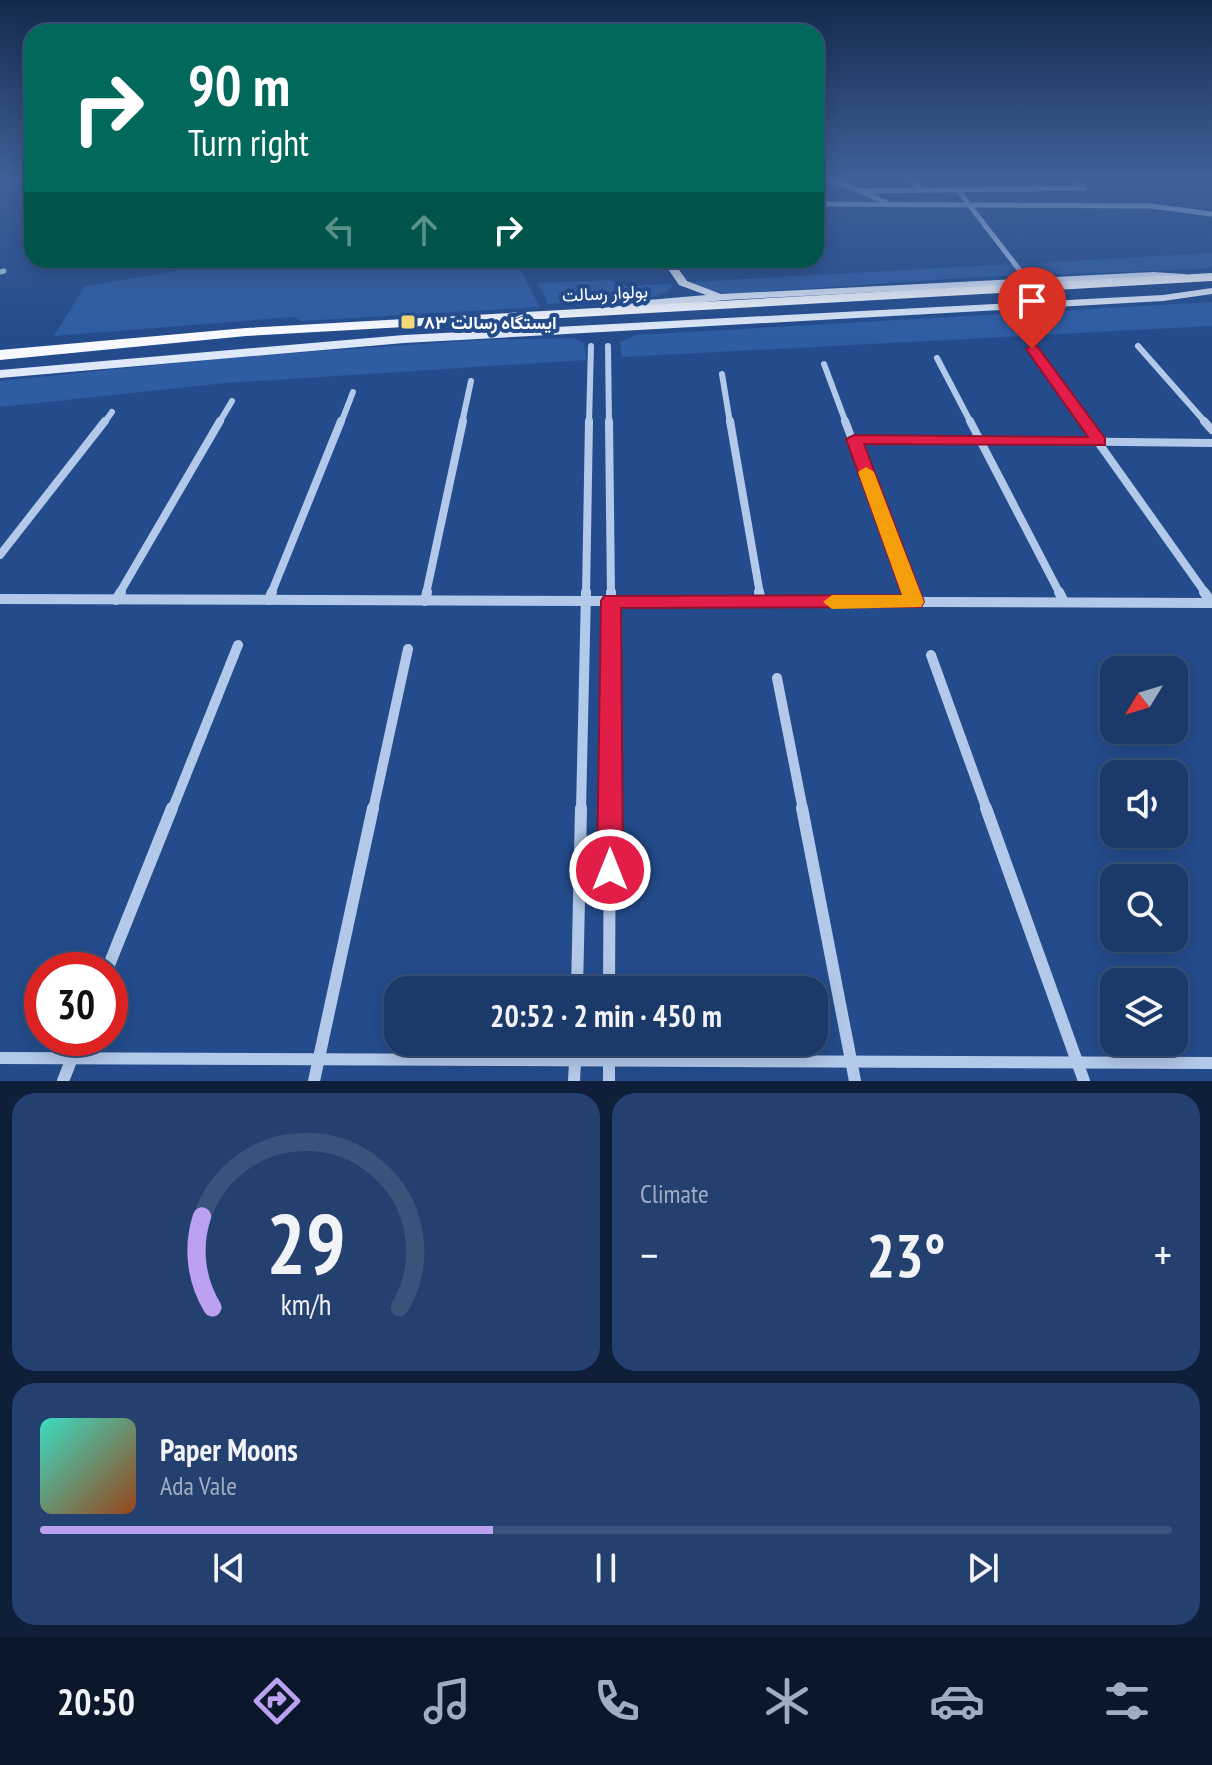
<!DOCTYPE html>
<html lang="en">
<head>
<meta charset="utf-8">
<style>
	body { margin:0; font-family:"PT Sans Narrow",Vazirmatn,sans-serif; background:#24406f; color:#f1f3f6; height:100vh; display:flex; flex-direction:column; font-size:30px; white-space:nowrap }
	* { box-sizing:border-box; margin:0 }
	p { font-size:26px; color:#a0acc0 }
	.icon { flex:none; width:44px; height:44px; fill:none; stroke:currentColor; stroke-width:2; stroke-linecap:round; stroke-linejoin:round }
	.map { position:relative; height:1081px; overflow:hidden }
	.details { display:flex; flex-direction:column; gap:12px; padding:12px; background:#0f1f3a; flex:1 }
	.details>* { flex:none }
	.guide { position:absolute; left:24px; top:24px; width:800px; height:244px; border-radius:24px; box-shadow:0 4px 20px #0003,0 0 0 2px #39537d; background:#00695c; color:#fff; overflow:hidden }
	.needle { width:52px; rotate:232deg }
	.buttons { position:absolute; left:1100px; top:656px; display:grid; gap:16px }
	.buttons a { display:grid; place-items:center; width:88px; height:88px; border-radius:16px; background:#1b3969; box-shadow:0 4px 20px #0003,0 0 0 2px #39537d; font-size:40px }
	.speed { position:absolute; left:24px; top:952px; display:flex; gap:16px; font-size:40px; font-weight:700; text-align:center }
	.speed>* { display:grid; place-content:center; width:104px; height:104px; border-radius:50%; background:#1b3969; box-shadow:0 4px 20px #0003,0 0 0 2px #39537d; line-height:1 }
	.speed .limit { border:12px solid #d22; background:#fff; color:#111 }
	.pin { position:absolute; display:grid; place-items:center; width:68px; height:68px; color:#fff; margin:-82px -34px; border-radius:50% 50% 50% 0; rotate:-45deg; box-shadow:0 0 8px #0007 }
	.pin .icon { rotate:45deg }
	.me { position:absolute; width:88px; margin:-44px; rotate:0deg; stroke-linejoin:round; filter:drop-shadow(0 0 6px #0008) }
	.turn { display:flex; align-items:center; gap:28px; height:168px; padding:0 32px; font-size:36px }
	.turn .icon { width:104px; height:104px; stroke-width:2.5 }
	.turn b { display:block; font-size:56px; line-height:68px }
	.lanes { display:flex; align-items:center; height:76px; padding:0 32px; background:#0003; justify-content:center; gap:40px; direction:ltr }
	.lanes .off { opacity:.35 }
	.big { font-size:60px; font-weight:600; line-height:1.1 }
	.details .widget { flex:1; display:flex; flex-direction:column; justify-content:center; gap:12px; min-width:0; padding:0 28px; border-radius:24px; background:#24406f }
	.details .dial { align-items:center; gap:0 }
	.dial svg { height:208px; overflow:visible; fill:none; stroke:#39537d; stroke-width:7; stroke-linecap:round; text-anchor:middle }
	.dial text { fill:#f1f3f6; stroke:none }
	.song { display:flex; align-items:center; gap:24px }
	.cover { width:96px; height:96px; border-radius:12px; background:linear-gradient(135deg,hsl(170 70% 55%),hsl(20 70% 35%)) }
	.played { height:8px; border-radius:4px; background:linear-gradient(90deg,#bca0f2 40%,#39537d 40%) }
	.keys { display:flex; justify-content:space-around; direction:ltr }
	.heat { display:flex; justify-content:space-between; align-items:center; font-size:44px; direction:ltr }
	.details .tiles { flex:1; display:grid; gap:12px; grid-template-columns:1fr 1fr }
	.widget:last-child { grid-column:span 2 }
	.trip { position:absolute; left:384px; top:976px; width:444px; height:80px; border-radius:24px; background:#1b3969; box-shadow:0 4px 20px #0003,0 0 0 2px #39537d; font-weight:600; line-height:80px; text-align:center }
	.dock { display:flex; height:128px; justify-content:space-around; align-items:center; background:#0b172a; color:#a0acc0 }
	.dock .icon { width:56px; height:56px }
	.dock .active { color:#bca0f2 }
	.dock b { font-size:36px; color:#f1f3f6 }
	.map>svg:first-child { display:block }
	.green { fill:#2f5da3 }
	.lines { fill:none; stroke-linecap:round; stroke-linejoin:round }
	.street-far4 { stroke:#b3c9ea; stroke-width:5 }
	.street-far3 { stroke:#b3c9ea; stroke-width:6 }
	.street-far2 { stroke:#b3c9ea; stroke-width:8 }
	.street-far1 { stroke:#b3c9ea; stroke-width:10 }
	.street { stroke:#b3c9ea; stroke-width:12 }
	.secondary { fill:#dee8f8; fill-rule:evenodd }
	.primary { fill:#f7f9fe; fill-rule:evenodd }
	.route { fill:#e11d48; stroke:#92132f; stroke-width:2 }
	.slow { fill:#f59e0b }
	.poi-dot { fill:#f5d776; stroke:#244c8c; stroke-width:3 }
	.labels { text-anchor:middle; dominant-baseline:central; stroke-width:8; stroke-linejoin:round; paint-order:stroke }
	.far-street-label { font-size:18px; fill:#fff; stroke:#244c8c }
	.far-poi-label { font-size:18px; font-weight:bold; fill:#fff; stroke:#244c8c; text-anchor:start }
</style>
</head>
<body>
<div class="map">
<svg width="1212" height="1081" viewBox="0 0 1212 1081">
	<rect width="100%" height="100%" fill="#244c8c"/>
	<g class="green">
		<path d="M1212 253V267L1203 269 979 277 726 294 706 289 692 282Z"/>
		<path d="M240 260H515L540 307 302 321 293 317 54 336 85 286Z"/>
		<path d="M609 280 622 286 673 284 668 291 653 297 548 304 538 283Z"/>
		<path d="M1212 302V326L622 357 620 342 636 335Z"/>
		<path d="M573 338 584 343 586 360 225 383 0 407V381L236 357 480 340Z"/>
	</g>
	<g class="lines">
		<g class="street-far4">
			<path d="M816 178 841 183 885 202"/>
			<path d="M908 178 920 188"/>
			<path d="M957 189 1028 281"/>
			<path d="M861 191 1085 188 1071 178"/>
			<path d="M816 204 1151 206 1212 214"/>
			<path d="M0 272 4 271"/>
		</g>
		<g class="street-far3">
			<path d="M608 346 609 423"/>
			<path d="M1138 346 1206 423"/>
			<path d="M1032 349 1084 423"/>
			<path d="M937 358 971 423"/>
			<path d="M824 364 846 423"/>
			<path d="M722 374 730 423"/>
			<path d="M104 423 112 412"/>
			<path d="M219 423 232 401"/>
			<path d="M341 423 353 392"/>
			<path d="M462 423 471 381"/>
			<path d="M589 423 591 346"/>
		</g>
		<g class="street-far2">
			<path d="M609 421 611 594"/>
			<path d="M730 421 760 594"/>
			<path d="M845 421 911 594"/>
			<path d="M970 421 1060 594"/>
			<path d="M1083 421 1206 594"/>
			<path d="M1204 421 1212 430"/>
			<path d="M854 439 1212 443"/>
			<path d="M0 555 105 421"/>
			<path d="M119 594 220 421"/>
			<path d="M271 594 341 421"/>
			<path d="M426 594 463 421"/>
			<path d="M586 594 589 421"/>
		</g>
		<g class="street-far1">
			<path d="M759 592 761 601"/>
			<path d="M910 592 914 602"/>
			<path d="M1059 592 1064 602"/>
			<path d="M1204 592 1212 603"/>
			<path d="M0 599 1212 603"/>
			<path d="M116 600 121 592"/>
			<path d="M269 600 272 592"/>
			<path d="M425 601 427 592"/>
			<path d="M931 655 987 810"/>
			<path d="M777 678 803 810"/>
			<path d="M172 810 238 645"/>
			<path d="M373 810 408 649"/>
			<path d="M581 810 586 592"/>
			<path d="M610 810 611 592"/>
		</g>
		<g class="street">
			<path d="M802 808 855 1081"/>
			<path d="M986 808 1084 1081"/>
			<path d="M107 970 172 808"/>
			<path d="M577 990 581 808"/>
			<path d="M609 990 610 808"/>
			<path d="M609 1042V1081"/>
			<path d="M0 1058 1212 1063"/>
			<path d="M63 1081 80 1038"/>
			<path d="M314 1081 373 808"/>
			<path d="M574 1081 576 1042"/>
		</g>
		<g class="secondary">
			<path d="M662 260H672L687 281 721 294 1153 272 1185 274 1190 277 1185 280 1153 278 725 300 609 312V308L648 300 706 295 679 285Z"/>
			<path d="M1212 288V294L1163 301 404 343 0 378V370L404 335 1163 295Z"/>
		</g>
		<path class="primary" d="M1212 273V281L246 336 0 360V350L246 328Z"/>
	</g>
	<linearGradient id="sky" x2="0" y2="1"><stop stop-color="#142a4d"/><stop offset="0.54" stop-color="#3f6199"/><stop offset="1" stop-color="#3f6199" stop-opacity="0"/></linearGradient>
	<rect width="1212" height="330" fill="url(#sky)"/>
	<path class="route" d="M1032 345 1037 346 1105 438V445L864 444 924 602 921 607 621 608 623 870 619 879 610 883 600 879 597 870 601 601 604 596 902 595 846 439 854 435 1088 437 1026 349Z"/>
	<path class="slow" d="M866 467 874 472 924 602 921 607 832 609 823 602 832 595H902L858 472Z"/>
	<rect class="poi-dot" x="400" y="314" width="16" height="16" rx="4"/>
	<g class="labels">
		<g class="far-street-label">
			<text transform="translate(605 293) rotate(-3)">بولوار رسالت</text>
		</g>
		<g class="far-poi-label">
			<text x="424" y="322">ایستگاه رسالت ۸۳</text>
		</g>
	</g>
</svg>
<div class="buttons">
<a><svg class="needle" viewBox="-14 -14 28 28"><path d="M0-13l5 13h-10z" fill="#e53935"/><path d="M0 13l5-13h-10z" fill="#a0acc0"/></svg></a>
<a><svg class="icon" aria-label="sound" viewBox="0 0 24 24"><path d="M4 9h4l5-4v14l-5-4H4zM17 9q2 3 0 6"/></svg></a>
<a><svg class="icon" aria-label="search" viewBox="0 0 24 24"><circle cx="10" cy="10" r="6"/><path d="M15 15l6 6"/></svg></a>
<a><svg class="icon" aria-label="layers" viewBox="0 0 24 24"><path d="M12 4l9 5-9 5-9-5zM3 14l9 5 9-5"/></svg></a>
</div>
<div class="speed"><div class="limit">30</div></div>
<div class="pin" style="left:1032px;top:349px;background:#d93025"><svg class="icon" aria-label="arrive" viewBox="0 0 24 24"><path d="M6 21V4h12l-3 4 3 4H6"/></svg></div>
<svg class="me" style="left:610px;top:870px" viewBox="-20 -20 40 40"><circle r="17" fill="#e11d48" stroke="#fff" stroke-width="3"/><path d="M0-11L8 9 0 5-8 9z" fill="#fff"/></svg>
<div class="trip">20:52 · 2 min · 450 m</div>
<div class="guide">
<div class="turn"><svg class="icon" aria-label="right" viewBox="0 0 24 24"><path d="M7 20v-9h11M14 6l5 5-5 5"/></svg><div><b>90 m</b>Turn right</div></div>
<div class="lanes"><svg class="icon off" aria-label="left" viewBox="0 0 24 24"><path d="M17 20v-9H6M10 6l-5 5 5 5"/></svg><svg class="icon off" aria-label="ahead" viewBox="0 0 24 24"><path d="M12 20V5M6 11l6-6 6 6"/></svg><svg class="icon" aria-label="right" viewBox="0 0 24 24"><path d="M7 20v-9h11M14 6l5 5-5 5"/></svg></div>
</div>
</div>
<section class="details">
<div class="tiles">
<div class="widget dial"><svg viewBox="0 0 100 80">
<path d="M14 69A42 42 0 1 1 86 69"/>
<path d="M14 69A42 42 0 0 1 10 34" stroke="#bca0f2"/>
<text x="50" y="56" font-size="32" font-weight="700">29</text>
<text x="50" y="72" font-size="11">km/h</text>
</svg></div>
<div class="widget"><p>Climate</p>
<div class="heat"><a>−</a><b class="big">23°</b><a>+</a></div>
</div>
<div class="widget">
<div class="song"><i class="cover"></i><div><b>Paper Moons</b><p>Ada Vale</p></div></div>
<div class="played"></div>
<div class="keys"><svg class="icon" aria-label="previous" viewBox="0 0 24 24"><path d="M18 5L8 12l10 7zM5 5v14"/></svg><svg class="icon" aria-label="pause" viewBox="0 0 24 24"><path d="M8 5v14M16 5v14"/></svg><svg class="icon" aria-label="next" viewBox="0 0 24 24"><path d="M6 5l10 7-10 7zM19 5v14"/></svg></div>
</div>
</div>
</section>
<nav class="dock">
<b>20:50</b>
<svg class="icon active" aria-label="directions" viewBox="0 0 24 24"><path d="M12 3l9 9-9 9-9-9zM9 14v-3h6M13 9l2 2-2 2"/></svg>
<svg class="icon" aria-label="music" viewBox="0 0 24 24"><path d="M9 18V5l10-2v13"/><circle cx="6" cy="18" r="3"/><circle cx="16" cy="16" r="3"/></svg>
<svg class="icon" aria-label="phone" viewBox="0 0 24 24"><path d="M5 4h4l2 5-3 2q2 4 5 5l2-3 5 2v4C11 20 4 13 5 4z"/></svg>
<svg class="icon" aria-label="climate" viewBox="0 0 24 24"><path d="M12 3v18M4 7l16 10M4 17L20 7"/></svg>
<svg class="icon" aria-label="car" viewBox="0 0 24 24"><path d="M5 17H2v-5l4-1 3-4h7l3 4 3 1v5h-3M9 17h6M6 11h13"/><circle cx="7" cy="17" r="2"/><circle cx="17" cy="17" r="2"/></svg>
<svg class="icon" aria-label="filters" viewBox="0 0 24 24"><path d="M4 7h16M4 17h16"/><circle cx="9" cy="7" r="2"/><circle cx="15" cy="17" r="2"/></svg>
</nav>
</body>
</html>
